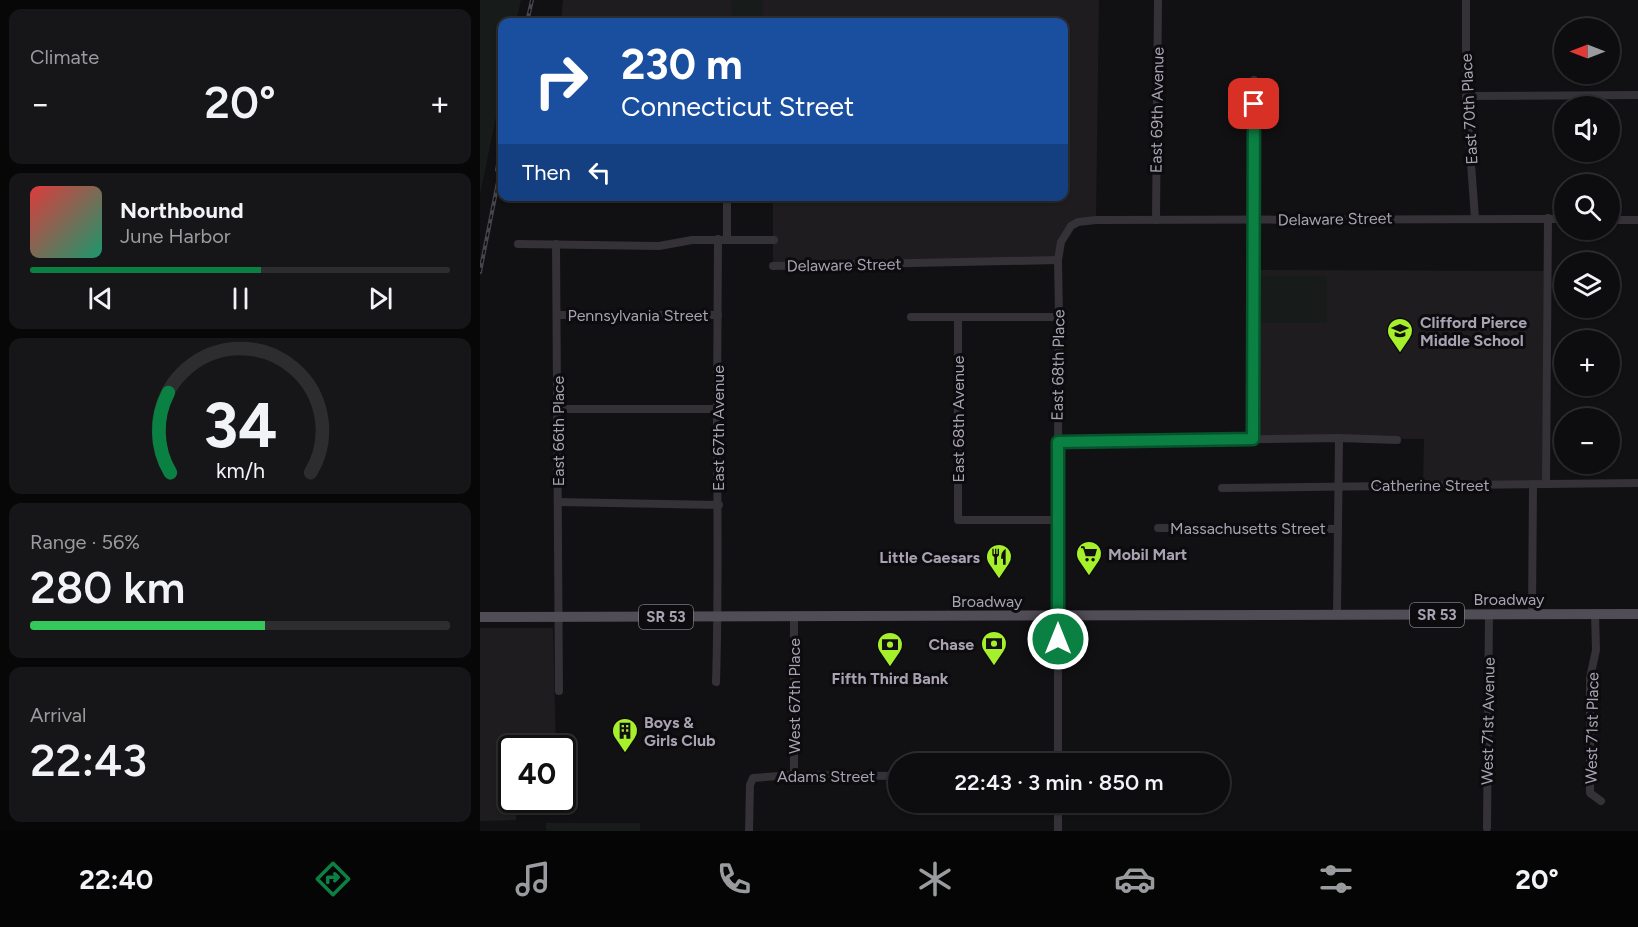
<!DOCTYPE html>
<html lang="en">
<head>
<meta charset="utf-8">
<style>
	body { margin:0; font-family:Figtree,sans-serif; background:#161517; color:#f1f3f6; height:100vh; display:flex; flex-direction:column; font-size:22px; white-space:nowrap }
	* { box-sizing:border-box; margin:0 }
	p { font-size:20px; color:#9a9b9e }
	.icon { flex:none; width:33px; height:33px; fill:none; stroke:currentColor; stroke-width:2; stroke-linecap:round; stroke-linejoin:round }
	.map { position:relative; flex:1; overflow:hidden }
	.side { display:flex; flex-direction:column; gap:9px; padding:9px; background:#070708; width:480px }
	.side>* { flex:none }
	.banner { position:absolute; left:18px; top:18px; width:570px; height:183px; border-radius:12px; box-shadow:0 2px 4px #0004,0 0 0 2px #2d2c2e; background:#1a4fa0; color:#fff; overflow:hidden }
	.needle { width:39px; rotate:270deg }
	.buttons { position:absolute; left:1074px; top:18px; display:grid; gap:12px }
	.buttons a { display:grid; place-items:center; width:66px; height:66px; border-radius:50%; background:#0d0c0e; box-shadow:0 2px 4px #0004,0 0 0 2px #2d2c2e; font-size:30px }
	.speed { position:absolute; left:18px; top:735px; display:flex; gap:12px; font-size:30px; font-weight:700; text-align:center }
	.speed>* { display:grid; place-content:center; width:78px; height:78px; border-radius:50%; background:#0d0c0e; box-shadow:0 2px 4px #0004,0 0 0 2px #2d2c2e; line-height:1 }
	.speed .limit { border:3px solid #111; border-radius:9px; background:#fff; color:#111 }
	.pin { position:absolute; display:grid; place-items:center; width:51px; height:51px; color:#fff; margin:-26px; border-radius:12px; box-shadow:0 3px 9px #0006 }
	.me { position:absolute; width:66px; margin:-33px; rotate:0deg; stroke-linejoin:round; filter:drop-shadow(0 0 4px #0008) }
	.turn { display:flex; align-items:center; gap:21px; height:126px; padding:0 24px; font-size:27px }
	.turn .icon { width:78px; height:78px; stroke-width:2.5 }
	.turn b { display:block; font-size:42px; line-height:51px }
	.then { display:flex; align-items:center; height:57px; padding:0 24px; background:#0003; gap:12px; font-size:22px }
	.big { font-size:45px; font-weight:600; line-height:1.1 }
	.side .widget { flex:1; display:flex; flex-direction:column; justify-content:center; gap:9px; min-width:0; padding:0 21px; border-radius:12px; background:#161517 }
	.side .dial { align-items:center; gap:0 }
	.dial svg { height:156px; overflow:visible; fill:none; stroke:#2d2c2e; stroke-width:7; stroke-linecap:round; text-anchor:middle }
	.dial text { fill:#f1f3f6; stroke:none }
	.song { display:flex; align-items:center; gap:18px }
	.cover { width:72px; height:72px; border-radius:9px; background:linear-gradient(135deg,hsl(0 70% 55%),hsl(160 70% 35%)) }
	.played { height:6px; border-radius:3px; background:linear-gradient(90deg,#0b8043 55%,#2d2c2e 55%) }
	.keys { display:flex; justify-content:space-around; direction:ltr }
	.heat { display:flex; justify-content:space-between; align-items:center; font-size:33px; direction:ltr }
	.charge { height:9px; border-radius:4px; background:linear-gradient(90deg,#34c759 56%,#2d2c2e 0) }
	.trip { position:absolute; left:408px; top:753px; width:342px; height:60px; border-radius:30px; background:#0d0c0e; box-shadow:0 2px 4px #0004,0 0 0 2px #2d2c2e; font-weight:600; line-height:60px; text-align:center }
	.dock { display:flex; height:96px; justify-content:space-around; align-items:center; background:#050506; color:#9a9b9e }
	.dock .icon { width:42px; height:42px }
	.dock .current { color:#0b8043 }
	.dock b { font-size:27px; color:#f1f3f6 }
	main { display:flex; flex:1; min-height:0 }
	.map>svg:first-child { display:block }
	.built { fill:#1e1c1f }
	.green { fill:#171c1b }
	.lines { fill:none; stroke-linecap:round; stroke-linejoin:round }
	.minor { stroke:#343137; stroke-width:8 }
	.major { stroke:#514d56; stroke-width:10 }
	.rail-casing { stroke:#48444c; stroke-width:4 }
	.rail { stroke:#0c0b0d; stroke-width:1.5; stroke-dasharray:4.5; stroke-linecap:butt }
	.route-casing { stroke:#07532c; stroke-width:15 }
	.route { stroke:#0b8043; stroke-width:10 }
	.labels { text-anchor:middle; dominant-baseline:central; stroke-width:6; stroke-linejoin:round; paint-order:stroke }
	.shield { fill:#0c0b0d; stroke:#797580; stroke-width:1.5 }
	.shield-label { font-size:15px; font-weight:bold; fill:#a8a2b2 }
	.street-label { font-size:16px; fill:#a8a2b2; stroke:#0c0b0d }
	.poi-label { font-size:16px; font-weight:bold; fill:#a8a2b2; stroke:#0c0b0d; text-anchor:start }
</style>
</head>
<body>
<main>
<section class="side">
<div class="widget"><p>Climate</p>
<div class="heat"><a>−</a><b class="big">20°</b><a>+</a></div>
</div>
<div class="widget">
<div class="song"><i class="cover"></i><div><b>Northbound</b><p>June Harbor</p></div></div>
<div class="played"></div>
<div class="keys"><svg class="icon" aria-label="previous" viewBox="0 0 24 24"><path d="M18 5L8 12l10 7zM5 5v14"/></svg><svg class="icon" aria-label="pause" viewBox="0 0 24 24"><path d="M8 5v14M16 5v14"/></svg><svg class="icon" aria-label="next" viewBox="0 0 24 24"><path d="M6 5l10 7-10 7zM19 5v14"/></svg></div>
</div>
<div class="widget dial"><svg viewBox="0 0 100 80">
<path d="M14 69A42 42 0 1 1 86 69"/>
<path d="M14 69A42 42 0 0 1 13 28" stroke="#0b8043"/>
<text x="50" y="56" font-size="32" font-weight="700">34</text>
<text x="50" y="72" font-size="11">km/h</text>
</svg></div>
<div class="widget"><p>Range · 56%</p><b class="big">280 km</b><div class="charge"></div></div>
<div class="widget"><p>Arrival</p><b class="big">22:43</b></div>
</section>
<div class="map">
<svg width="1158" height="831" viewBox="0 0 1158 831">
	<rect width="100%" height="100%" fill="#111012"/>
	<g class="built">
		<path d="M83 0H619L616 220 591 226 572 260 293 266V197L584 196V22H81Z"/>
		<path d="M776 270 1064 271 1063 482H943L944 439 776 437Z"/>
		<path d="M0 628H73L76 748H32V800H36V820L0 821Z"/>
	</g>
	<g class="green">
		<path d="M0 0H41L36 22H22V88L0 195Z"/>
		<rect x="251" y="0" width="32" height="22"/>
		<rect x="780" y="276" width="67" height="47"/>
		<rect x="66" y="823" width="94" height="8"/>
	</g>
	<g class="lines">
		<g class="minor">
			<path d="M986 0V96L995 218"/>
			<path d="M986 96 1158 95"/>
			<path d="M676 220 678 0"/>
			<path d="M1130 220H1158"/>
			<path d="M247 239V196"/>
			<path d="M38 244 179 246 212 240H294"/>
			<path d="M76 244 79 691"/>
			<path d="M293 266 578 260"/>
			<path d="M77 315H238"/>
			<path d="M431 317H579"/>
			<path d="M478 318V520H578"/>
			<path d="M77 409H237"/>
			<path d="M773 439 772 220 774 80"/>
			<path d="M578 442 859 438 917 440"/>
			<path d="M1066 484 1068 218"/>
			<path d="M742 488 1158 483"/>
			<path d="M78 502 239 505"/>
			<path d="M678 528 858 529"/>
			<path d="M1052 614 1053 484"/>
			<path d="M1115 614 1116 650 1110 678V793L1121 801"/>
			<path d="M857 615 859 438"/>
			<path d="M236 682C239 590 237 500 237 408 237 352 238 296 238 239"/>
			<path d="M578 764V442L579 317 578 260 581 242 591 226 598 222 616 220 1084 219"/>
			<path d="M314 775V616"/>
			<path d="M578 802V831"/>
			<path d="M1007 828 1009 614"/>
			<path d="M269 831 270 785 273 778 314 775 418 776"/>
		</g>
		<path class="major" d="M0 617 1158 614"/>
		<defs>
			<g id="rail">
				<path d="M47 22 52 0"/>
				<path d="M17 170 22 142"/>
				<path d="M0 272 22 162"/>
			</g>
		</defs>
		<use href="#rail" class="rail-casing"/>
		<use href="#rail" class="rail"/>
	</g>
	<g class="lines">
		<defs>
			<path id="route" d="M578 639V442L773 439 774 104"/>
		</defs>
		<use href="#route" class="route-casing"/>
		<use href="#route" class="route"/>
	</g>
	<defs>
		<symbol id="school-pin" viewBox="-11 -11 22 30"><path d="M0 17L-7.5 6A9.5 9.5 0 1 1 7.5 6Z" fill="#a6ef2b" stroke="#0c0b0d"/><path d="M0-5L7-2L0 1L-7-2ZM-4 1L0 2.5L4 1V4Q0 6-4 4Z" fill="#111"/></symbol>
		<symbol id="supermarket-pin" viewBox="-11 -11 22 30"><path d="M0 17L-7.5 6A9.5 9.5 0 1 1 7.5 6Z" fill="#a6ef2b" stroke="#0c0b0d"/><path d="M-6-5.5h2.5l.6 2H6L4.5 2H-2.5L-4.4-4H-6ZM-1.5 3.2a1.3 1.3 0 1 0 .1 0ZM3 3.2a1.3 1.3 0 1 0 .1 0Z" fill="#111"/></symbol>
		<symbol id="restaurant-pin" viewBox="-11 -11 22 30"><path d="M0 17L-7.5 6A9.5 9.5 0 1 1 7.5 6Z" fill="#a6ef2b" stroke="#0c0b0d"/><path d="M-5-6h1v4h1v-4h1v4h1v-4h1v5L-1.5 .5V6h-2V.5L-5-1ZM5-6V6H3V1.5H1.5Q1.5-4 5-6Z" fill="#111"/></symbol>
		<symbol id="bank-pin" viewBox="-11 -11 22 30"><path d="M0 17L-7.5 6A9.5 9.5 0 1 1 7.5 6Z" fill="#a6ef2b" stroke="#0c0b0d"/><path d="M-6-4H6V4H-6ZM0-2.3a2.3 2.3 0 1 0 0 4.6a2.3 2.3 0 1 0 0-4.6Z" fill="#111"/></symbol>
		<symbol id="building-pin" viewBox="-11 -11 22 30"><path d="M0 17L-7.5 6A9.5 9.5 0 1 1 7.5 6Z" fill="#a6ef2b" stroke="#0c0b0d"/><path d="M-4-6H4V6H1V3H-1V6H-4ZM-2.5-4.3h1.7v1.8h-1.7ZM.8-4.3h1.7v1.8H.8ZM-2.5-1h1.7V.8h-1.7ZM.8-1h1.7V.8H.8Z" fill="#111"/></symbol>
	</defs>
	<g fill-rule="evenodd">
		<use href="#school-pin" x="905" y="316" width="30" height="40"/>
		<use href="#supermarket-pin" x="594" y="539" width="30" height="40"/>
		<use href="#restaurant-pin" x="504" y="542" width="30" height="40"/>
		<use href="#bank-pin" x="499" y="629" width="30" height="40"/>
		<use href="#bank-pin" x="395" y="630" width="30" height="40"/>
		<use href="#building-pin" x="130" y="716" width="30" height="40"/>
	</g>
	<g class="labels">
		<g class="shield">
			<rect x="930" y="603" width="54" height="24" rx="4.5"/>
			<rect x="159" y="605" width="54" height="24" rx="4.5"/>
		</g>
		<g class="shield-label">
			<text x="957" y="615">SR 53</text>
			<text x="186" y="617">SR 53</text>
		</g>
		<g class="street-label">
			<text transform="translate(989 109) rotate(-93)">East 70th Place</text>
			<text transform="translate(677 110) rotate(-89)">East 69th Avenue</text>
			<text transform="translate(855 219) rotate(-1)">Delaware Street</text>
			<text transform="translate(364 265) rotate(-1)">Delaware Street</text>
			<text x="158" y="315">Pennsylvania Street</text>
			<text transform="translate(578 365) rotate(-89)">East 68th Place</text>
			<text transform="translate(478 419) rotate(-90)">East 68th Avenue</text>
			<text transform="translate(238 428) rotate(-90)">East 67th Avenue</text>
			<text transform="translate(78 431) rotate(-90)">East 66th Place</text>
			<text x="950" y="485">Catherine Street</text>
			<text x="768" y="528">Massachusetts Street</text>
			<text x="1029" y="599">Broadway</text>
			<text x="507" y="601">Broadway</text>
			<text transform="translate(314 696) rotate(-90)">West 67th Place</text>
			<text transform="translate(1008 721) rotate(-89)">West 71st Avenue</text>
			<text transform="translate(1112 728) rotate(-89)">West 71st Place</text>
			<text x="346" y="776">Adams Street</text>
		</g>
		<g class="poi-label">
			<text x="940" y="322">Clifford Pierce<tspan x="940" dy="18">Middle School</tspan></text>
			<text x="628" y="554">Mobil Mart</text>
			<text x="500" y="557" text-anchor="end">Little Caesars</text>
			<text x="494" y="644" text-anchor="end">Chase</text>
			<text x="410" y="678" text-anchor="middle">Fifth Third Bank</text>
			<text x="164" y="722">Boys &amp;<tspan x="164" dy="18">Girls Club</tspan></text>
		</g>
	</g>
</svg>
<div class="buttons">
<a><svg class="needle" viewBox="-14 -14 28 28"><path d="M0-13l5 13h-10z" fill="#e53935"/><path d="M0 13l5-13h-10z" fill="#9a9b9e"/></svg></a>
<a><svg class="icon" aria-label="sound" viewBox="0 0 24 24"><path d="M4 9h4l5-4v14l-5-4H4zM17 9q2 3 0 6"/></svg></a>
<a><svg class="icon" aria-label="search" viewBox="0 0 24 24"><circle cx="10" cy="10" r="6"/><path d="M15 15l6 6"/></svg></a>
<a><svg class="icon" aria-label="layers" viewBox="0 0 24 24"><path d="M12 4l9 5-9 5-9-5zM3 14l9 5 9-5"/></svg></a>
<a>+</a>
<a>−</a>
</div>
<div class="speed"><div class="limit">40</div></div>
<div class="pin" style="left:774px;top:104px;background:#d93025"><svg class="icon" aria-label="arrive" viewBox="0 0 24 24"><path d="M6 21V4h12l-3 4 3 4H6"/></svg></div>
<svg class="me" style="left:578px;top:639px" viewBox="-20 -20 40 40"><circle r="17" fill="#0b8043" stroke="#fff" stroke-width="3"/><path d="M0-11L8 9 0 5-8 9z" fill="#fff"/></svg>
<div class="trip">22:43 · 3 min · 850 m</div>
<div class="banner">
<div class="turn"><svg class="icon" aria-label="right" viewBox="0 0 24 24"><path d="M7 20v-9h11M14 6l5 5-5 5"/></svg><div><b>230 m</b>Connecticut Street</div></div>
<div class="then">Then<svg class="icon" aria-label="left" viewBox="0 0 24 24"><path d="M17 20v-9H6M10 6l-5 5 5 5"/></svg></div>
</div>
</div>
</main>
<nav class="dock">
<b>22:40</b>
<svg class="icon current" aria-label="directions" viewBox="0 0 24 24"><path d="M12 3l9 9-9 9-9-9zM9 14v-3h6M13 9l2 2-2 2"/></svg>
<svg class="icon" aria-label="music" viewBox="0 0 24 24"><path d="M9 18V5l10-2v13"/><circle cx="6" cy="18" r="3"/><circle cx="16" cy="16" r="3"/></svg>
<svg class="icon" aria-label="phone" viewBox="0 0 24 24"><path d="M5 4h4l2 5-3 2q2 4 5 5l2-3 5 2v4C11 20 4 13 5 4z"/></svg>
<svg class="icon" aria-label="climate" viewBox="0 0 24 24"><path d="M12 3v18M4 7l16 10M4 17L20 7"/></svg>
<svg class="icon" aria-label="car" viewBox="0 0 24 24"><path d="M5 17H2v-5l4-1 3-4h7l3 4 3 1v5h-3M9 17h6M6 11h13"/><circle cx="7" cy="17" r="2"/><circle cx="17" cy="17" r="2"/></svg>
<svg class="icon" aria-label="filters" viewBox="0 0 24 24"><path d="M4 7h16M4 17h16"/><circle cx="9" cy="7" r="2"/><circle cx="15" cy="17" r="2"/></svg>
<b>20°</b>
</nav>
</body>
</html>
